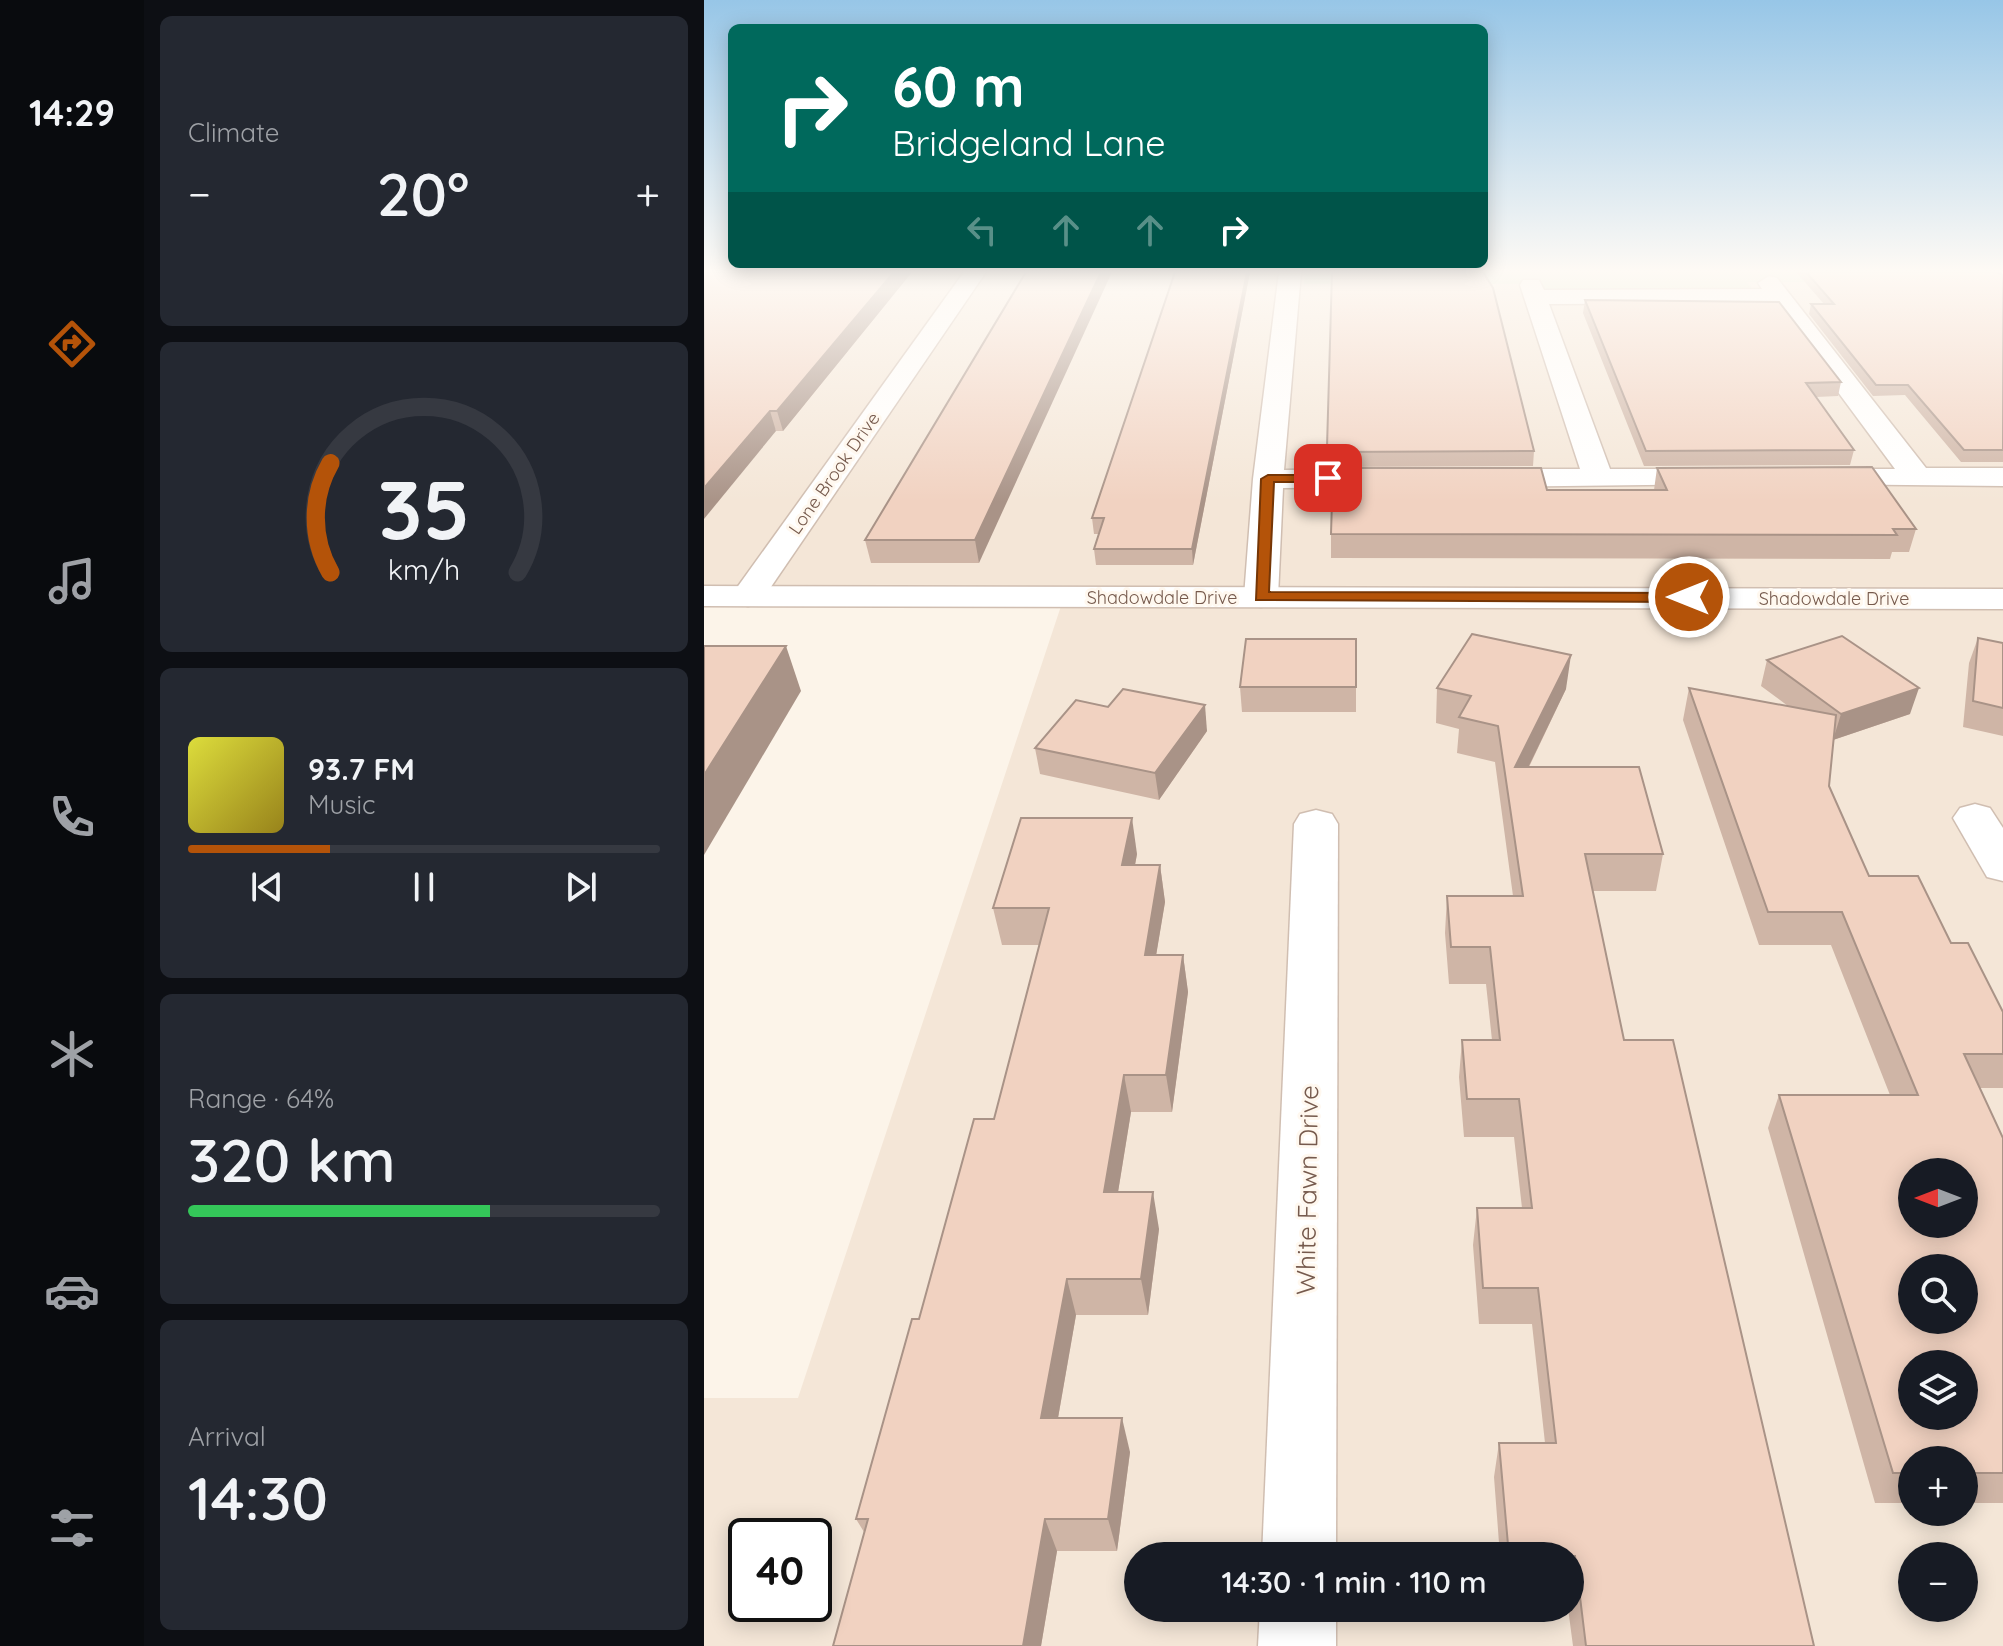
<!DOCTYPE html>
<html lang="en">
<head>
<meta charset="utf-8">
<style>
	body { margin:0; font-family:Quicksand,sans-serif; background:#242831; color:#f1f3f6; height:100vh; display:flex; flex-direction:column; font-size:30px; white-space:nowrap }
	* { box-sizing:border-box; margin:0 }
	p { font-size:26px; color:#9ea1a6 }
	.icon { flex:none; width:44px; height:44px; fill:none; stroke:currentColor; stroke-width:2; stroke-linecap:round; stroke-linejoin:round }
	.map { position:relative; flex:1; overflow:hidden }
	.drawer { display:flex; flex-direction:column; gap:16px; padding:16px; background:#0d0f14; width:560px }
	.drawer>* { flex:none }
	.guide { position:absolute; left:24px; top:24px; width:760px; height:244px; border-radius:12px; box-shadow:0 4px 20px #0003; background:#00695c; color:#fff; overflow:hidden }
	.needle { width:52px; rotate:270deg }
	.controls { position:absolute; left:1194px; top:1158px; display:grid; gap:16px }
	.controls a { display:grid; place-items:center; width:80px; height:80px; border-radius:50%; background:#171b24; box-shadow:0 4px 20px #0003; font-size:40px }
	.speed { position:absolute; left:24px; top:1518px; display:flex; gap:16px; font-size:40px; font-weight:700; text-align:center }
	.speed>* { display:grid; place-content:center; width:104px; height:104px; border-radius:50%; background:#171b24; box-shadow:0 4px 20px #0003; line-height:1 }
	.speed .limit { border:4px solid #111; border-radius:12px; background:#fff; color:#111 }
	.pin { position:absolute; display:grid; place-items:center; width:68px; height:68px; color:#fff; margin:-34px; border-radius:16px; box-shadow:0 4px 12px #0006 }
	.me { position:absolute; width:88px; margin:-44px; rotate:270deg; stroke-linejoin:round; filter:drop-shadow(0 0 6px #0008) }
	.turn { display:flex; align-items:center; gap:28px; height:168px; padding:0 32px; font-size:36px }
	.turn .icon { width:104px; height:104px; stroke-width:2.5 }
	.turn b { display:block; font-size:56px; line-height:68px }
	.lanes { display:flex; align-items:center; height:76px; padding:0 32px; background:#0003; justify-content:center; gap:40px; direction:ltr }
	.lanes .off { opacity:.35 }
	.big { font-size:60px; font-weight:600; line-height:1.1 }
	.drawer .card { flex:1; display:flex; flex-direction:column; justify-content:center; gap:12px; min-width:0; padding:0 28px; border-radius:12px; background:#242831 }
	.drawer .dial { align-items:center; gap:0 }
	.dial svg { height:208px; overflow:visible; fill:none; stroke:#363941; stroke-width:7; stroke-linecap:round; text-anchor:middle }
	.dial text { fill:#f1f3f6; stroke:none }
	.song { display:flex; align-items:center; gap:24px }
	.cover { width:96px; height:96px; border-radius:12px; background:linear-gradient(135deg,hsl(60 70% 55%),hsl(50 70% 35%)) }
	.played { height:8px; border-radius:4px; background:linear-gradient(90deg,#b45309 30%,#363941 30%) }
	.keys { display:flex; justify-content:space-around; direction:ltr }
	.heat { display:flex; justify-content:space-between; align-items:center; font-size:44px; direction:ltr }
	.charge { height:12px; border-radius:6px; background:linear-gradient(90deg,#34c759 64%,#363941 0) }
	.trip { position:absolute; left:420px; top:1542px; width:460px; height:80px; border-radius:40px; background:#171b24; box-shadow:0 4px 20px #0003; font-weight:600; line-height:80px; text-align:center }
	main { display:flex; flex:1; min-height:0 }
	.menu { display:flex; flex-direction:column; width:144px; justify-content:space-around; align-items:center; background:#090b0e; color:#9ea1a6 }
	.menu .icon { width:56px; height:56px }
	.menu .current { color:#b45309 }
	.menu b { font-size:36px; color:#f1f3f6 }
	.map>svg:first-child { display:block }
	.residential { fill:#f4e6d7; fill-rule:evenodd }
	.green { fill:#d6eac7 }
	.lines { fill:none; stroke-linecap:round; stroke-linejoin:round }
	.minor-casing { stroke:#d0beb1; stroke-width:3 }
	.tertiary-casing { stroke:#d0beb1; stroke-width:3 }
	.minor { fill:#fff; fill-rule:evenodd }
	.tertiary { fill:#fff; fill-rule:evenodd }
	.wall { fill:#cfb5a6 }
	.shaded-wall { fill:#a99387 }
	.building { fill:#f1d2c1; stroke:#a99387; stroke-width:2; fill-rule:evenodd }
	.route { fill:#b45309; stroke:#753606; stroke-width:2 }
	.labels { text-anchor:middle; dominant-baseline:central; stroke-width:6; stroke-linejoin:round; paint-order:stroke }
	.far-street-label { font-size:18px; fill:#765a4d; stroke:#fff8ef }
	.near-street-label { font-size:26px; fill:#765a4d; stroke:#fff8ef }
</style>
</head>
<body>
<main>
<nav class="menu">
<b>14:29</b>
<svg class="icon current" aria-label="directions" viewBox="0 0 24 24"><path d="M12 3l9 9-9 9-9-9zM9 14v-3h6M13 9l2 2-2 2"/></svg>
<svg class="icon" aria-label="music" viewBox="0 0 24 24"><path d="M9 18V5l10-2v13"/><circle cx="6" cy="18" r="3"/><circle cx="16" cy="16" r="3"/></svg>
<svg class="icon" aria-label="phone" viewBox="0 0 24 24"><path d="M5 4h4l2 5-3 2q2 4 5 5l2-3 5 2v4C11 20 4 13 5 4z"/></svg>
<svg class="icon" aria-label="climate" viewBox="0 0 24 24"><path d="M12 3v18M4 7l16 10M4 17L20 7"/></svg>
<svg class="icon" aria-label="car" viewBox="0 0 24 24"><path d="M5 17H2v-5l4-1 3-4h7l3 4 3 1v5h-3M9 17h6M6 11h13"/><circle cx="7" cy="17" r="2"/><circle cx="17" cy="17" r="2"/></svg>
<svg class="icon" aria-label="filters" viewBox="0 0 24 24"><path d="M4 7h16M4 17h16"/><circle cx="9" cy="7" r="2"/><circle cx="15" cy="17" r="2"/></svg>
</nav>
<section class="drawer">
<div class="card"><p>Climate</p>
<div class="heat"><a>−</a><b class="big">20°</b><a>+</a></div>
</div>
<div class="card dial"><svg viewBox="0 0 100 80">
<path d="M14 69A42 42 0 1 1 86 69"/>
<path d="M14 69A42 42 0 0 1 14 27" stroke="#b45309"/>
<text x="50" y="56" font-size="32" font-weight="700">35</text>
<text x="50" y="72" font-size="11">km/h</text>
</svg></div>
<div class="card">
<div class="song"><i class="cover"></i><div><b>93.7 FM</b><p>Music</p></div></div>
<div class="played"></div>
<div class="keys"><svg class="icon" aria-label="previous" viewBox="0 0 24 24"><path d="M18 5L8 12l10 7zM5 5v14"/></svg><svg class="icon" aria-label="pause" viewBox="0 0 24 24"><path d="M8 5v14M16 5v14"/></svg><svg class="icon" aria-label="next" viewBox="0 0 24 24"><path d="M6 5l10 7-10 7zM19 5v14"/></svg></div>
</div>
<div class="card"><p>Range · 64%</p><b class="big">320 km</b><div class="charge"></div></div>
<div class="card"><p>Arrival</p><b class="big">14:30</b></div>
</section>
<div class="map">
<svg width="1299" height="1646" viewBox="0 0 1299 1646">
	<rect width="100%" height="100%" fill="#fcf4e9"/>
	<path class="residential" d="M0 272H1299V1646H0V1398H94L360 597 0 596ZM1208 1172H1260V1224H1208ZM1208 1268H1260V1320H1208ZM1208 1364H1260V1416H1208ZM1208 1460H1260V1512H1208ZM42 1536H110V1604H42ZM434 1556H866V1608H434ZM1208 1556H1260V1608H1208Z"/>
	<path class="green" d="M601 272H1270L1282 282H1043L1051 293H842L838 284H600Z"/>
	<g class="lines">
		<defs>
			<g id="minor">
				<path d="M260 272H282L56 603 44 606 32 603 27 596Z"/>
				<path d="M575 272H597L580 470 689 469 700 472 704 478 700 484 689 487 579 488 574 597 569 604 557 607 545 604 540 597 549 479Z"/>
				<path d="M1065 276 1073 278 1222 468H1299V486L1106 484 1102 478 1106 472 1117 469H1191L1068 303 845 304 906 469H1013L1024 472 1028 478 1024 484 781 487 770 484 766 478 770 472 781 469H876L816 285 819 280H835L840 290 1058 289 1054 283Z"/>
				<path d="M1271 804 1286 808 1299 828V881L1283 877 1249 818 1256 808Z"/>
				<path d="M612 810 628 814 634 824 632 1556H558L590 824 596 814Z"/>
				<path d="M556 1608H632V1646H554Z"/>
			</g>
			<path id="tertiary" d="M0 586 1299 589V609L0 606Z"/>
		</defs>
		<use href="#minor" class="minor-casing"/>
		<use href="#tertiary" class="tertiary-casing"/>
		<use href="#minor" class="minor"/>
		<use href="#tertiary" class="tertiary"/>
	</g>
	<g class="wall">
		<path d="M0 272H208L79 431H72Z"/>
		<path d="M322 272 275 563H167L161 540Z"/>
		<path d="M471 272H546L489 565H392L390 549 395 534H390L388 518Z"/>
		<path d="M1092 272H1293L1299 275V462H1257L1201 395 1169 396 1105 314 1107 304H1120Z"/>
		<path d="M881 300 1137 382 1134 396 1112 397 1150 450 1146 465 940 466 879 313Z"/>
		<path d="M623 447 830 451 829 466 630 467V462H623Z"/>
		<path d="M953 468 1212 529 1205 552H1188L1186 559 627 558V534L843 490H950Z"/>
		<path d="M1274 638 1299 643V736L1259 727 1265 663Z"/>
		<path d="M652 639V712H538L536 687Z"/>
		<path d="M1063 660 1206 714 1129 740 1125 786 1165 876 1247 943 1299 1012V1088H1276L1299 1138V1503H1260V1460H1208V1503H1171L1064 1128 1075 1095H1186L1127 945H1055L979 720 985 688 1084 706 1057 686Z"/>
		<path d="M733 688 862 689 825 767 959 854 952 891H889L920 1040 1110 1646H869L864 1608H866V1556H796L790 1477 795 1443H841L828 1324H775L769 1245 773 1208H818L810 1137H760L755 1077 758 1040H788L782 984H745L741 933 743 896H809L791 762 753 753 755 729 732 723Z"/>
		<path d="M404 707 503 731 455 800 336 774 331 748Z"/>
		<path d="M433 854 431 865H456L461 902 452 955H479L484 992 468 1112H427L414 1192 455 1229 444 1315H372L354 1418 426 1452 413 1551H353L337 1646H129L160 1532 152 1519 215 1319 290 1119 335 945H298L289 908Z"/>
	</g>
	<g class="shaded-wall">
		<path d="M190 272H208L79 431 73 411Z"/>
		<path d="M397 272H408L275 563 271 540Z"/>
		<path d="M543 272H546L489 565 488 549Z"/>
		<path d="M66 411 72 431 0 519V488Z"/>
		<path d="M82 646 97 691 0 855V775Z"/>
		<path d="M867 655 862 689 807 803 811 767Z"/>
		<path d="M1215 688 1206 714 1129 740 1137 714Z"/>
		<path d="M501 705 503 731 455 800 451 773Z"/>
		<path d="M428 818 433 854 424 902 418 865Z"/>
		<path d="M456 865 461 902 446 992 441 955Z"/>
		<path d="M479 955 484 992 468 1112 462 1075Z"/>
		<path d="M420 1075 427 1112 408 1229 400 1192Z"/>
		<path d="M449 1192 455 1229 444 1315 437 1279Z"/>
		<path d="M363 1279 372 1315 348 1452 337 1418Z"/>
		<path d="M418 1418 426 1452 413 1551 404 1519Z"/>
		<path d="M341 1519 353 1551 337 1646H319Z"/>
	</g>
	<g class="building">
		<path d="M0 272H190L73 411H66L0 488Z"/>
		<path d="M322 272H397L271 540H161Z"/>
		<path d="M471 272H543L488 549H390L400 518H388Z"/>
		<path d="M628 272H779L789 288 830 451 630 452V447H623Z"/>
		<path d="M1102 272H1293L1299 275V450H1260L1204 385H1172L1107 304H1130Z"/>
		<path d="M881 300 1075 302 1137 382 1102 383 1150 450 942 451Z"/>
		<path d="M1168 467 1212 529H1189L1193 535 627 534 629 468H837L843 490H963L953 468Z"/>
		<path d="M768 634 867 655 811 767H935L959 854H881L920 1040H969L1110 1646H882L871 1556H805L795 1443H852L834 1288H779L773 1208H828L815 1099H763L758 1040H796L786 947H747L743 896H819L794 726 755 717 767 696 733 688Z"/>
		<path d="M1138 636 1215 688 1137 714 1063 660Z"/>
		<path d="M1274 638 1299 643V708L1269 701Z"/>
		<path d="M542 639H652V687H536Z"/>
		<path d="M0 646H82L0 775Z"/>
		<path d="M985 688 1132 715 1125 786 1165 876H1214L1247 943H1264L1299 1012V1054H1260L1299 1138V1473H1260V1460H1208V1473H1189L1075 1095H1214L1138 912H1064ZM1208 1172H1260V1224H1208ZM1208 1268H1260V1320H1208ZM1208 1364H1260V1416H1208Z"/>
		<path d="M419 689 501 705 451 773 331 748 372 700 404 707Z"/>
		<path d="M317 818H428L418 865H456L441 955H479L462 1075H420L400 1192H449L437 1279H363L337 1418H418L404 1519H341L319 1646H129L164 1519H152L208 1319H215L270 1119H290L345 908H289Z"/>
	</g>
	<linearGradient id="sky" x2="0" y2="1"><stop stop-color="#97c6e7"/><stop offset="0.54" stop-color="#fefaf5"/><stop offset="1" stop-color="#fefaf5" stop-opacity="0"/></linearGradient>
	<rect width="1299" height="502" fill="url(#sky)"/>
	<path class="route" d="M564 475H624L630 478 624 482H570L565 592 985 593 992 597 985 602 552 600 557 479Z"/>
	<g class="labels">
		<g class="far-street-label">
			<text transform="translate(130 473) rotate(-55)">Lone Brook Drive</text>
			<text x="458" y="597">Shadowdale Drive</text>
			<text x="1130" y="598">Shadowdale Drive</text>
		</g>
		<g class="near-street-label">
			<text transform="translate(603 1190) rotate(-89)">White Fawn Drive</text>
		</g>
	</g>
</svg>
<div class="controls">
<a><svg class="needle" viewBox="-14 -14 28 28"><path d="M0-13l5 13h-10z" fill="#e53935"/><path d="M0 13l5-13h-10z" fill="#9ea1a6"/></svg></a>
<a><svg class="icon" aria-label="search" viewBox="0 0 24 24"><circle cx="10" cy="10" r="6"/><path d="M15 15l6 6"/></svg></a>
<a><svg class="icon" aria-label="layers" viewBox="0 0 24 24"><path d="M12 4l9 5-9 5-9-5zM3 14l9 5 9-5"/></svg></a>
<a>+</a>
<a>−</a>
</div>
<div class="speed"><div class="limit">40</div></div>
<div class="pin" style="left:624px;top:478px;background:#d93025"><svg class="icon" aria-label="arrive" viewBox="0 0 24 24"><path d="M6 21V4h12l-3 4 3 4H6"/></svg></div>
<svg class="me" style="left:985px;top:597px" viewBox="-20 -20 40 40"><circle r="17" fill="#b45309" stroke="#fff" stroke-width="3"/><path d="M0-11L8 9 0 5-8 9z" fill="#fff"/></svg>
<div class="trip">14:30 · 1 min · 110 m</div>
<div class="guide">
<div class="turn"><svg class="icon" aria-label="right" viewBox="0 0 24 24"><path d="M7 20v-9h11M14 6l5 5-5 5"/></svg><div><b>60 m</b>Bridgeland Lane</div></div>
<div class="lanes"><svg class="icon off" aria-label="left" viewBox="0 0 24 24"><path d="M17 20v-9H6M10 6l-5 5 5 5"/></svg><svg class="icon off" aria-label="ahead" viewBox="0 0 24 24"><path d="M12 20V5M6 11l6-6 6 6"/></svg><svg class="icon off" aria-label="ahead" viewBox="0 0 24 24"><path d="M12 20V5M6 11l6-6 6 6"/></svg><svg class="icon" aria-label="right" viewBox="0 0 24 24"><path d="M7 20v-9h11M14 6l5 5-5 5"/></svg></div>
</div>
</div>
</main>
</body>
</html>
